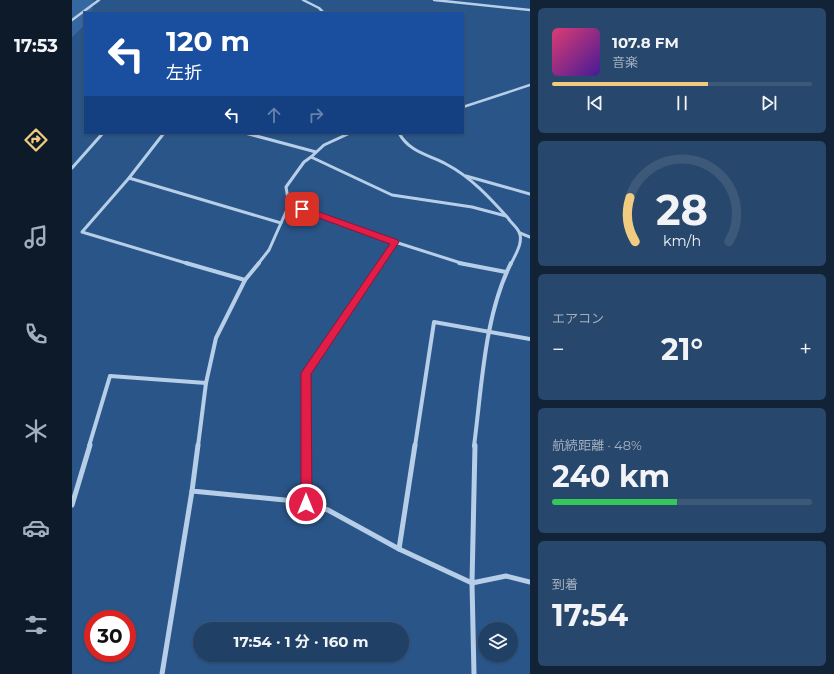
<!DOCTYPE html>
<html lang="ja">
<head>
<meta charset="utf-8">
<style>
	body { margin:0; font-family:Montserrat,"Noto Sans JP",sans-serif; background:#28476c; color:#f1f3f6; height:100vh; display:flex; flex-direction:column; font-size:15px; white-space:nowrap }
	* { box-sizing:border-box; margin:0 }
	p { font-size:13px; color:#a2afbf }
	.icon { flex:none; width:22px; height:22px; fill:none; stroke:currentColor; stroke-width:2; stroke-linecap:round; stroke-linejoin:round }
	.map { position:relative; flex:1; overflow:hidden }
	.panel { display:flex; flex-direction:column; gap:8px; padding:8px; background:#122338; width:304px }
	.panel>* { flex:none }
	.hud { position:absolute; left:12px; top:12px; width:380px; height:122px; border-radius:0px; box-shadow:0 1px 3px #0004,0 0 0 1px #3d597a; background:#1a4fa0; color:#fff; overflow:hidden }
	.buttons { position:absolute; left:406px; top:622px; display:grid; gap:8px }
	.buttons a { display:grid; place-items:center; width:40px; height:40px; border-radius:50%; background:#204066; box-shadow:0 1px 3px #0004,0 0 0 1px #3d597a; font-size:20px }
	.speed { position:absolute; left:12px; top:610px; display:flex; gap:8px; font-size:20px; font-weight:700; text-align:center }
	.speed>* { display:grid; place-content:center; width:52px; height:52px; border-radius:50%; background:#204066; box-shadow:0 1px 3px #0004,0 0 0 1px #3d597a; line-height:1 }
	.speed .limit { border:6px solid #d22; background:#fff; color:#111 }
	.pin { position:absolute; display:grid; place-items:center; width:34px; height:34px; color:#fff; margin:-17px; border-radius:8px; box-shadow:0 2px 6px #0006 }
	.me { position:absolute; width:44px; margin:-22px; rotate:0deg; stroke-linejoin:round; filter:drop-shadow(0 0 3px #0008) }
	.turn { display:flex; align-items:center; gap:14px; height:84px; padding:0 16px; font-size:18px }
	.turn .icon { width:52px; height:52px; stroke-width:2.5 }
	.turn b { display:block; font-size:28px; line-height:34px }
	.lanes { display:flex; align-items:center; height:38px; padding:0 16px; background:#0003; justify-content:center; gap:20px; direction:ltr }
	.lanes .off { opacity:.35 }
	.big { font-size:30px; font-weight:700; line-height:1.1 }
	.panel .tile { flex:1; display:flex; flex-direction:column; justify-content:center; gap:6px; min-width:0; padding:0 14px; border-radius:6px; background:#28476c }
	.panel .dial { align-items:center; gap:0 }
	.dial svg { height:104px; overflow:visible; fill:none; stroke:#3d597a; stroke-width:7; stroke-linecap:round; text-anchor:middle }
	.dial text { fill:#f1f3f6; stroke:none }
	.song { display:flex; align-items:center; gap:12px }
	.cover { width:48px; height:48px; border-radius:6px; background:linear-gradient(135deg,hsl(340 70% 55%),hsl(260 70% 35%)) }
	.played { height:4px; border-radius:2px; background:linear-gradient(90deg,#efcc7f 60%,#3d597a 60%) }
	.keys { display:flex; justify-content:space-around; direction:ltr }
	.heat { display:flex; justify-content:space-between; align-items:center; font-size:22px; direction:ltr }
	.charge { height:6px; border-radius:3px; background:linear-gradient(90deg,#34c759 48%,#3d597a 0) }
	.trip { position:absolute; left:121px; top:622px; width:216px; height:40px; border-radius:20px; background:#204066; box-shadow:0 1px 3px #0004,0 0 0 1px #3d597a; font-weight:700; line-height:40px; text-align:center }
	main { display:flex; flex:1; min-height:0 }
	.tabs { display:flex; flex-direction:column; width:72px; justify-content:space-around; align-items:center; background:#0d1a29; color:#a2afbf }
	.tabs .icon { width:28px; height:28px }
	.tabs .selected { color:#efcc7f }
	.tabs b { font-size:18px; color:#f1f3f6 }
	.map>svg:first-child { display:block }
	.green { fill:#3567a0 }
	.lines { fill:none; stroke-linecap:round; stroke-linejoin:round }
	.street-far3 { stroke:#b7cee8; stroke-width:2.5 }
	.street-far2 { stroke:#b7cee8; stroke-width:3 }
	.street-far1 { stroke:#b7cee8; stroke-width:4 }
	.street { stroke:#b7cee8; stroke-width:5 }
	.route { fill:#e11d48; stroke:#92132f }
</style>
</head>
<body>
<main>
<nav class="tabs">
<b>17:53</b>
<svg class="icon selected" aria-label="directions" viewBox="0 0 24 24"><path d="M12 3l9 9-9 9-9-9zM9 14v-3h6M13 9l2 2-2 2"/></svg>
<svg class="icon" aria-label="music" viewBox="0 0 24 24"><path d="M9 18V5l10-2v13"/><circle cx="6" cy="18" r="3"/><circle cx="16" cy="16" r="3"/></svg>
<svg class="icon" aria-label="phone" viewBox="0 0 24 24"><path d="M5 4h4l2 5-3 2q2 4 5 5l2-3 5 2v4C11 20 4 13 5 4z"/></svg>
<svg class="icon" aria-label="climate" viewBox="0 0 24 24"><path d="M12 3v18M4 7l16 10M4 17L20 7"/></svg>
<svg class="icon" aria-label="car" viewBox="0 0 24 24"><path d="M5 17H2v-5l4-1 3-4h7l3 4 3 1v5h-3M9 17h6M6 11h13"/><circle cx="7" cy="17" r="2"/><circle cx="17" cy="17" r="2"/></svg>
<svg class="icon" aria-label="filters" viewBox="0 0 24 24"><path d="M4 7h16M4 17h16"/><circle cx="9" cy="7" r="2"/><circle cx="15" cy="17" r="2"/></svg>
</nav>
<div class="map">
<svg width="458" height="674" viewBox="0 0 458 674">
	<rect width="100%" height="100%" fill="#2a5588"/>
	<path class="green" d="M0 0H22L19 13H13V25L0 37Z"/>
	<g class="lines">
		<g class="street-far3">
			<path d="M231 0 247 8 252 13"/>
			<path d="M362 0 458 10"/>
			<path d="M0 20 27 0"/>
			<path d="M391 107 458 85"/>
		</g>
		<g class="street-far2">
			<path d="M92 133 57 178 10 232 117 264"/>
			<path d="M173 133 244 152"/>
			<path d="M327 133C337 152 357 155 374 164 399 177 418 198 436 218 439 223 445 227 447 232 452 242 443 255 439 264"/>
			<path d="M239 157 252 145 278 133"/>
			<path d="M0 168 31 133"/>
			<path d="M394 176 458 194"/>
			<path d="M57 178 209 223"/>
			<path d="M217 205 323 242 308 264"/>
			<path d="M448 233 458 237"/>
			<path d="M323 242 392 264"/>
			<path d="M186 264 197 250 217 205 214 187 232 162 239 157 320 195 400 207 434 216"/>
		</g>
		<g class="street-far1">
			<path d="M114 263 173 280"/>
			<path d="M387 263 434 272"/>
			<path d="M17 446 38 376 134 383"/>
			<path d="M126 446 134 383 144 338 173 280 187 263"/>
			<path d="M234 446V373L309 263"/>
			<path d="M343 446 362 322 458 339"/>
			<path d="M402 446C410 386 412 317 439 263"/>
		</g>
		<g class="street">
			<path d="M126 445 120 491 223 501 256 510 327 549 400 583 434 576 458 582"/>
			<path d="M234 445V504"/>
			<path d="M0 505 18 445"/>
			<path d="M327 549 343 445"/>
			<path d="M90 674 120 491"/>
			<path d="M402 674 400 583 403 445"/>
		</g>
	</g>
	<path class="route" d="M228 207H233L326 240 327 242 239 374 240 504 238 508 234 509 230 508 229 504V373L318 244 228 211Z"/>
</svg>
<div class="buttons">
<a><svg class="icon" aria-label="layers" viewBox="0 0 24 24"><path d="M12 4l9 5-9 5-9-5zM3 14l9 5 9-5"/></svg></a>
</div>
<div class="speed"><div class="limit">30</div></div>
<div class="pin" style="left:230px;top:209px;background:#d93025"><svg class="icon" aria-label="arrive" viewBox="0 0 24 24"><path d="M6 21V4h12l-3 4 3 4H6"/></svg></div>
<svg class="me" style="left:234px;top:504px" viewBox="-20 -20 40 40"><circle r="17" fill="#e11d48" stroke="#fff" stroke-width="3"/><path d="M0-11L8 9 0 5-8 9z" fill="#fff"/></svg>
<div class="trip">17:54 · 1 分 · 160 m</div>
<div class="hud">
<div class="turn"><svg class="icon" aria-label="left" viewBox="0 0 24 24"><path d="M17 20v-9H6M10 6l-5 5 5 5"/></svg><div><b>120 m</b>左折</div></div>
<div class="lanes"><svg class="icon" aria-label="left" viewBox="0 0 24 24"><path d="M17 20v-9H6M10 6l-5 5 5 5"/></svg><svg class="icon off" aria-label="ahead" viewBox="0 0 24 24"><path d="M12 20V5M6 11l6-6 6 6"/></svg><svg class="icon off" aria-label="right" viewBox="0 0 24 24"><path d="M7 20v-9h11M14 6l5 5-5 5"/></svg></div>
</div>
</div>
<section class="panel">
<div class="tile">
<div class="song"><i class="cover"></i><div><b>107.8 FM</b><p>音楽</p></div></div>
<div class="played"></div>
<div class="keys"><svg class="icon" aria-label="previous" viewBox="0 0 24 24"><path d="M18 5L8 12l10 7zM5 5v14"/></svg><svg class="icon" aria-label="pause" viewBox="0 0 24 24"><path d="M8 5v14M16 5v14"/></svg><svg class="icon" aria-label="next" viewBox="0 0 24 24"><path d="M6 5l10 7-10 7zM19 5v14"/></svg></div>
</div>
<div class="tile dial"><svg viewBox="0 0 100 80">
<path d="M14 69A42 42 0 1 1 86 69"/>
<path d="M14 69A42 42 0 0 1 10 35" stroke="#efcc7f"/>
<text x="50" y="56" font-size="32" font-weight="700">28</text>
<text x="50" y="72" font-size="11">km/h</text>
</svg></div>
<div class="tile"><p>エアコン</p>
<div class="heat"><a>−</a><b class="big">21°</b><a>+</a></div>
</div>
<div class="tile"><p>航続距離 · 48%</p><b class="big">240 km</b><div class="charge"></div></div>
<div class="tile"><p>到着</p><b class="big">17:54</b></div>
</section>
</main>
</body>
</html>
